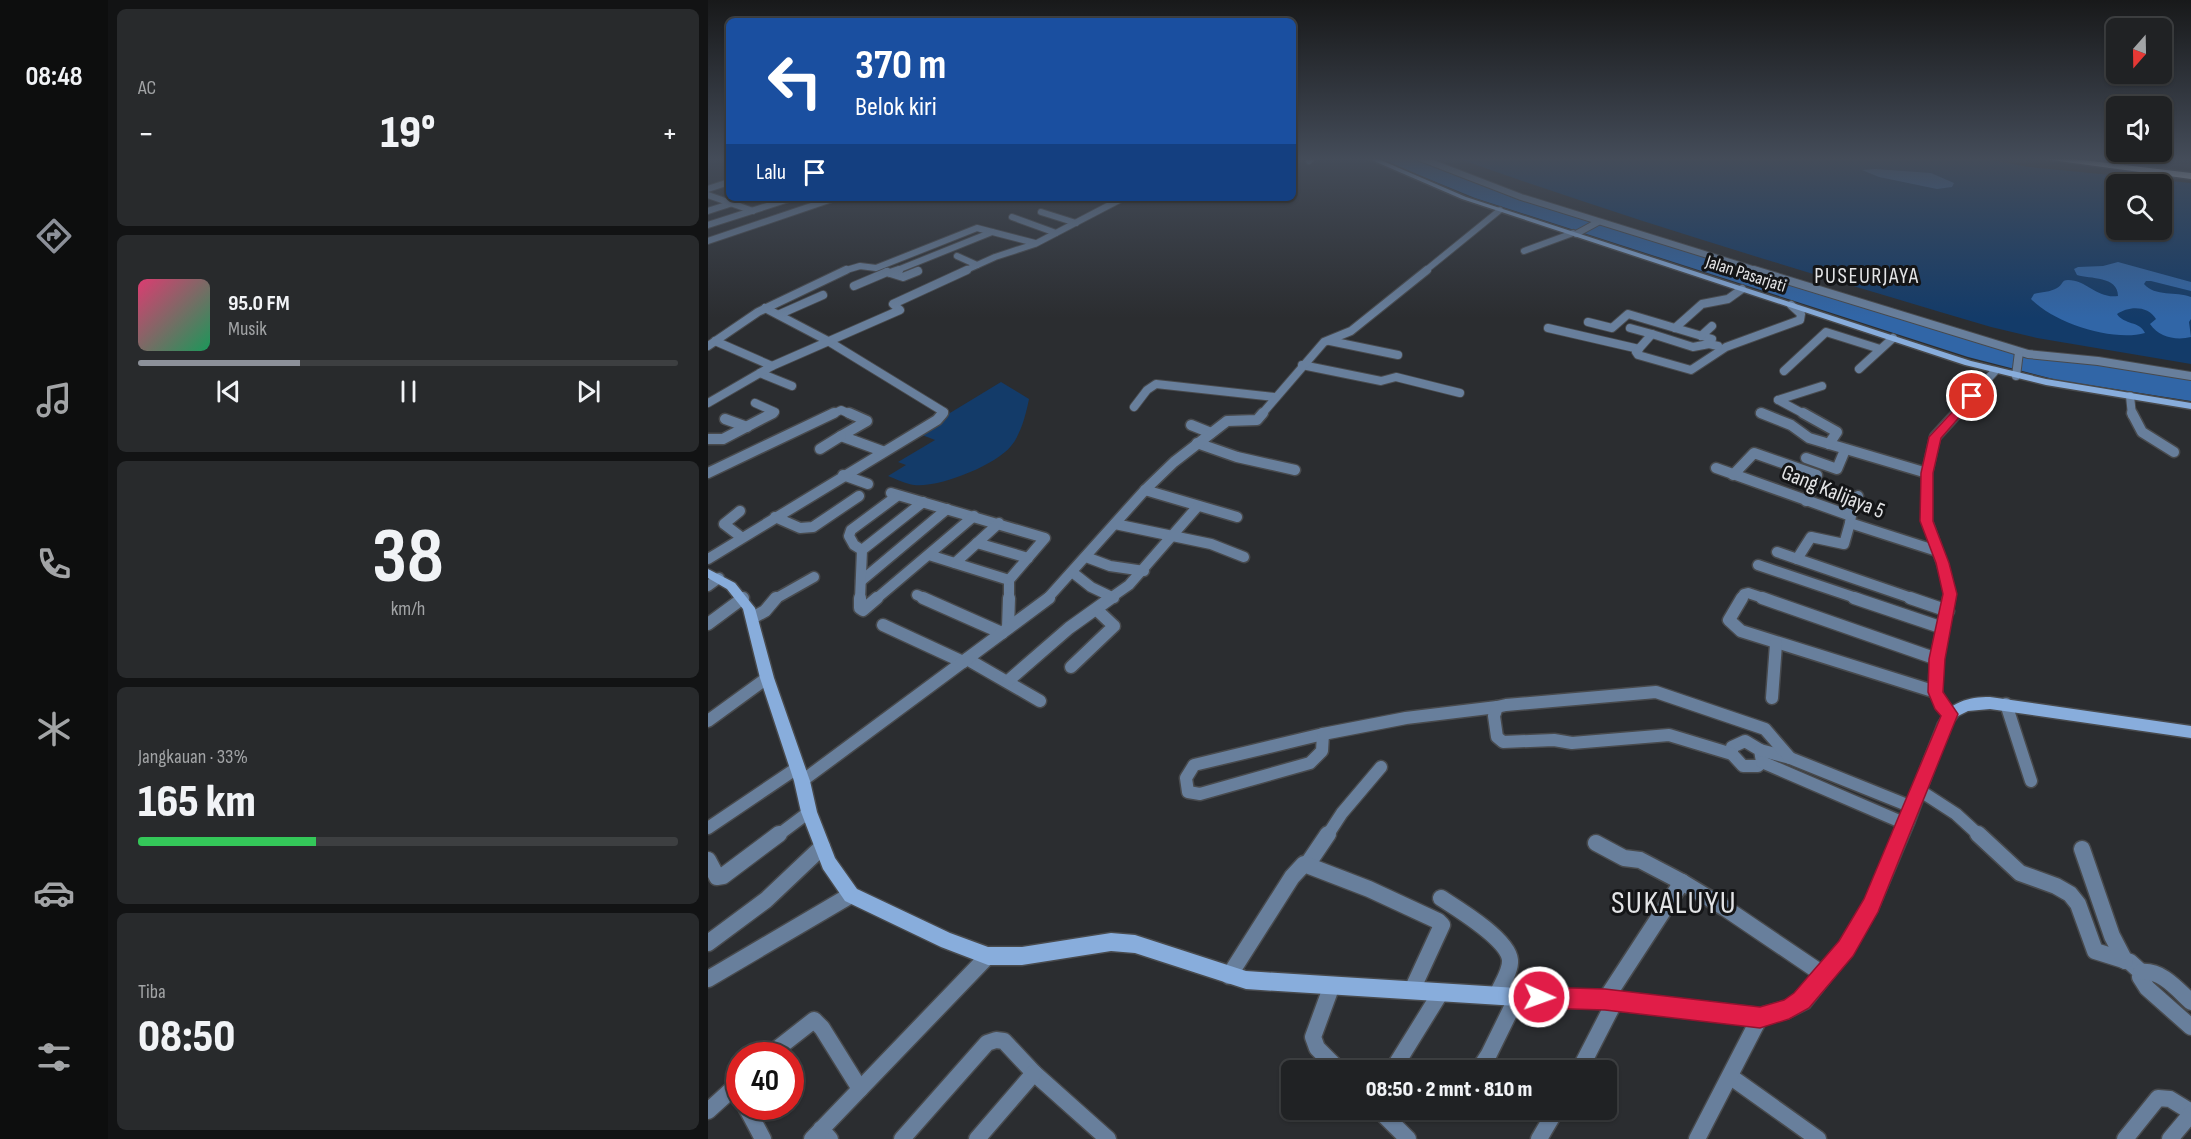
<!DOCTYPE html>
<html lang="id">
<head>
<meta charset="utf-8">
<style>
	body { margin:0; font-family:"Sofia Sans Condensed",sans-serif; background:#282a2c; color:#f1f3f6; height:100vh; display:flex; flex-direction:column; font-size:22px; white-space:nowrap }
	* { box-sizing:border-box; margin:0 }
	p { font-size:20px; color:#a2a4a6 }
	.icon { flex:none; width:33px; height:33px; fill:none; stroke:currentColor; stroke-width:2; stroke-linecap:round; stroke-linejoin:round }
	.map { position:relative; flex:1; overflow:hidden }
	.details { display:flex; flex-direction:column; gap:9px; padding:9px; background:#121314; width:600px }
	.details>* { flex:none }
	.guide { position:absolute; left:18px; top:18px; width:570px; height:183px; border-radius:9px; box-shadow:0 2px 4px #0004,0 0 0 2px #3d3f41; background:#1a4fa0; color:#fff; overflow:hidden }
	.needle { width:39px; rotate:200deg }
	.tools { position:absolute; left:1398px; top:18px; display:grid; gap:12px }
	.tools a { display:grid; place-items:center; width:66px; height:66px; border-radius:9px; background:#202224; box-shadow:0 2px 4px #0004,0 0 0 2px #3d3f41; font-size:30px }
	.speed { position:absolute; left:18px; top:1042px; display:flex; gap:12px; font-size:30px; font-weight:700; text-align:center }
	.speed>* { display:grid; place-content:center; width:78px; height:78px; border-radius:50%; background:#202224; box-shadow:0 2px 4px #0004,0 0 0 2px #3d3f41; line-height:1 }
	.speed .limit { border:9px solid #d22; background:#fff; color:#111 }
	.pin { position:absolute; display:grid; place-items:center; width:51px; height:51px; color:#fff; margin:-26px; border:3px solid #fff; border-radius:50%; box-shadow:0 2px 6px #0007 }
	.me { position:absolute; width:66px; margin:-33px; rotate:92deg; stroke-linejoin:round; filter:drop-shadow(0 0 4px #0008) }
	.turn { display:flex; align-items:center; gap:21px; height:126px; padding:0 30px; font-size:27px }
	.turn .icon { width:78px; height:78px; stroke-width:2.5 }
	.turn b { display:block; font-size:42px; line-height:51px }
	.then { display:flex; align-items:center; height:57px; padding:0 30px; background:#0003; gap:12px; font-size:22px }
	.big { font-size:45px; font-weight:800; line-height:1.1 }
	.details .card { flex:1; display:flex; flex-direction:column; justify-content:center; gap:9px; min-width:0; padding:0 21px; border-radius:9px; background:#282a2c }
	.details .dial { align-items:center; gap:0 }
	.dial b { font-size:78px; line-height:1 }
	.song { display:flex; align-items:center; gap:18px }
	.cover { width:72px; height:72px; border-radius:9px; background:linear-gradient(135deg,hsl(340 70% 55%),hsl(150 70% 35%)) }
	.played { height:6px; border-radius:3px; background:linear-gradient(90deg,#8c9099 30%,#3d3f41 30%) }
	.keys { display:flex; justify-content:space-around; direction:ltr }
	.heat { display:flex; justify-content:space-between; align-items:center; font-size:33px; direction:ltr }
	.charge { height:9px; border-radius:4px; background:linear-gradient(90deg,#34c759 33%,#3d3f41 0) }
	.trip { position:absolute; left:573px; top:1060px; width:336px; height:60px; border-radius:9px; background:#202224; box-shadow:0 2px 4px #0004,0 0 0 2px #3d3f41; font-weight:800; line-height:60px; text-align:center }
	main { display:flex; flex:1; min-height:0 }
	.dock { display:flex; flex-direction:column; width:108px; justify-content:space-around; align-items:center; background:#0d0e0e; color:#a2a4a6 }
	.dock .icon { width:42px; height:42px }
	.dock .current { color:#8c9099 }
	.dock b { font-size:27px; color:#f1f3f6 }
	.map>svg:first-child { display:block }
	.built { fill:#2e353d }
	.green { fill:#133b69; fill-rule:evenodd }
	.water { fill:#3166a7 }
	.lines { fill:none; stroke-linecap:round; stroke-linejoin:round }
	.street-far4-casing { stroke:#484a4d; stroke-width:8 }
	.street-far3-casing { stroke:#484a4d; stroke-width:10 }
	.street-far2-casing { stroke:#484a4d; stroke-width:13 }
	.street-far1-casing { stroke:#484a4d; stroke-width:15 }
	.street-casing { stroke:#484a4d; stroke-width:19 }
	.secondary-casing { stroke:#484a4d; stroke-width:3 }
	.highway-casing { stroke:#484a4d; stroke-width:3 }
	.street-far4 { stroke:#687f9c; stroke-width:6 }
	.street-far3 { stroke:#687f9c; stroke-width:8 }
	.street-far2 { stroke:#687f9c; stroke-width:10 }
	.street-far1 { stroke:#687f9c; stroke-width:12 }
	.street { stroke:#687f9c; stroke-width:16 }
	.secondary { fill:#88addc; fill-rule:evenodd }
	.highway { fill:#e2eefc; fill-rule:evenodd }
	.route { fill:#e11d48; stroke:#92132f; stroke-width:1.5 }
	.labels { text-anchor:middle; dominant-baseline:central; stroke-width:6; stroke-linejoin:round; paint-order:stroke }
	.far-street-label { font-size:18px; fill:#e3e4e6; stroke:#141517 }
	.far-quarter-label { font-size:22px; letter-spacing:1.5px; fill:#e3e4e6; stroke:#141517 }
	.street-label { font-size:22px; fill:#e3e4e6; stroke:#141517 }
	.near-quarter-label { font-size:32px; letter-spacing:1.5px; fill:#e3e4e6; stroke:#141517 }
</style>
</head>
<body>
<main>
<nav class="dock">
<b>08:48</b>
<svg class="icon current" aria-label="directions" viewBox="0 0 24 24"><path d="M12 3l9 9-9 9-9-9zM9 14v-3h6M13 9l2 2-2 2"/></svg>
<svg class="icon" aria-label="music" viewBox="0 0 24 24"><path d="M9 18V5l10-2v13"/><circle cx="6" cy="18" r="3"/><circle cx="16" cy="16" r="3"/></svg>
<svg class="icon" aria-label="phone" viewBox="0 0 24 24"><path d="M5 4h4l2 5-3 2q2 4 5 5l2-3 5 2v4C11 20 4 13 5 4z"/></svg>
<svg class="icon" aria-label="climate" viewBox="0 0 24 24"><path d="M12 3v18M4 7l16 10M4 17L20 7"/></svg>
<svg class="icon" aria-label="car" viewBox="0 0 24 24"><path d="M5 17H2v-5l4-1 3-4h7l3 4 3 1v5h-3M9 17h6M6 11h13"/><circle cx="7" cy="17" r="2"/><circle cx="17" cy="17" r="2"/></svg>
<svg class="icon" aria-label="filters" viewBox="0 0 24 24"><path d="M4 7h16M4 17h16"/><circle cx="9" cy="7" r="2"/><circle cx="15" cy="17" r="2"/></svg>
</nav>
<section class="details">
<div class="card"><p>AC</p>
<div class="heat"><a>−</a><b class="big">19°</b><a>+</a></div>
</div>
<div class="card">
<div class="song"><i class="cover"></i><div><b>95.0 FM</b><p>Musik</p></div></div>
<div class="played"></div>
<div class="keys"><svg class="icon" aria-label="previous" viewBox="0 0 24 24"><path d="M18 5L8 12l10 7zM5 5v14"/></svg><svg class="icon" aria-label="pause" viewBox="0 0 24 24"><path d="M8 5v14M16 5v14"/></svg><svg class="icon" aria-label="next" viewBox="0 0 24 24"><path d="M6 5l10 7-10 7zM19 5v14"/></svg></div>
</div>
<div class="card dial"><b>38</b><p>km/h</p></div>
<div class="card"><p>Jangkauan · 33%</p><b class="big">165 km</b><div class="charge"></div></div>
<div class="card"><p>Tiba</p><b class="big">08:50</b></div>
</section>
<div class="map">
<svg width="1483" height="1139" viewBox="0 0 1483 1139">
	<rect width="100%" height="100%" fill="#2b2d30"/>
	<path class="built" d="M1398 158H1483V168Z"/>
	<g class="green">
		<path d="M749 158H1272L1321 167 1483 183V364L1329 338 1283 327C1104 274 925 221 749 158ZM1408 184H1454V230H1408Z"/>
		<path d="M293 382 321 399C318 414 313 434 303 446 288 465 231 488 206 485 198 484 188 479 180 476L198 465 190 462 227 440 209 433Z"/>
	</g>
	<g class="water">
		<path d="M669 158H707L781 188 1277 345 1318 356 1376 361 1483 378V401L1349 380 1260 357 767 198Z"/>
		<path d="M1167 169 1223 173 1246 183 1244 187 1229 189 1171 177 1154 170Z"/>
		<path d="M1410 262 1483 282V291L1443 281H1438L1436 284C1447 297 1468 291 1483 297V319L1481 322 1483 337C1468 341 1451 337 1442 324L1448 319C1440 305 1420 306 1409 314 1416 325 1432 321 1437 333 1405 342 1346 323 1323 299L1326 294C1333 292 1343 292 1349 288 1355 285 1353 280 1360 280 1379 280 1389 299 1410 296 1410 276 1382 279 1369 275L1366 269 1370 267 1395 266Z"/>
	</g>
	<g class="lines">
		<defs>
			<g id="street-far4">
				<path d="M712 158 813 197 1051 271"/>
				<path d="M601 161 604 158"/>
				<path d="M0 189 21 182"/>
				<path d="M0 195 45 211"/>
				<path d="M0 211 40 198"/>
				<path d="M333 212 368 223"/>
				<path d="M304 217 348 233"/>
				<path d="M0 225 84 198"/>
				<path d="M868 234 890 222"/>
				<path d="M0 241 127 198"/>
				<path d="M816 251 865 233"/>
				<path d="M249 256 269 265"/>
				<path d="M135 271 152 266 168 268 269 228 327 243"/>
				<path d="M187 271 284 232"/>
				<path d="M256 271 287 257 327 244 415 198"/>
				<path d="M717 271 792 210"/>
			</g>
			<g id="street-far3">
				<path d="M1046 270 1320 354 1390 361 1483 376"/>
				<path d="M179 272 195 277 210 271"/>
				<path d="M182 273 191 270"/>
				<path d="M146 286 179 272"/>
				<path d="M57 308 120 341 236 412 234 415"/>
				<path d="M72 314 115 295"/>
				<path d="M880 322 904 328 920 314 1004 339"/>
				<path d="M840 328 931 349"/>
				<path d="M922 328 944 334 928 352 930 355 983 370 1018 347 1092 320 1093 314 1083 305"/>
				<path d="M967 328 994 304 1020 299 1034 289"/>
				<path d="M944 334 985 347 1001 344 1010 346"/>
				<path d="M993 336 1004 326"/>
				<path d="M7 341 64 366"/>
				<path d="M622 341 690 355"/>
				<path d="M0 346 50 312 138 270"/>
				<path d="M594 365 673 381 688 377 752 393"/>
				<path d="M1151 369 1185 338"/>
				<path d="M1076 371 1118 332 1172 349"/>
				<path d="M52 373 84 386"/>
				<path d="M1308 376 1311 352"/>
				<path d="M1422 396 1424 415"/>
				<path d="M1070 400 1098 415"/>
				<path d="M1070 400 1114 386"/>
				<path d="M0 403 64 366 192 310 185 304 259 270"/>
				<path d="M47 403 67 412 62 415"/>
				<path d="M426 407 439 390 448 384 566 397"/>
				<path d="M1052 413 1057 415"/>
				<path d="M123 415 133 410 144 415"/>
				<path d="M553 415 616 342 643 331 719 270"/>
				<path d="M1247 415 1287 371"/>
			</g>
			<g id="street-far2">
				<path d="M141 413 159 421 133 436 174 451"/>
				<path d="M1053 413 1083 425 1101 438 1219 473"/>
				<path d="M1095 413 1129 432 1121 444"/>
				<path d="M1424 413 1434 432 1466 452"/>
				<path d="M17 419 39 427"/>
				<path d="M483 425 503 433"/>
				<path d="M0 439H15L65 413"/>
				<path d="M489 443 529 457 587 470"/>
				<path d="M112 449 133 436"/>
				<path d="M1098 458 1129 469 1137 450"/>
				<path d="M1008 468 1143 516 1142 523 1229 551"/>
				<path d="M0 473 126 413"/>
				<path d="M135 475 160 484"/>
				<path d="M1025 475 1046 453 1109 475"/>
				<path d="M437 490 529 517"/>
				<path d="M183 493 337 538 301 580V599"/>
				<path d="M1098 501 1108 479"/>
				<path d="M32 511 16 524 33 537"/>
				<path d="M1141 515 1144 504 1150 496"/>
				<path d="M67 517 92 528 105 527 151 496"/>
				<path d="M407 524 503 544 536 557"/>
				<path d="M269 543 320 558"/>
				<path d="M154 550 146 545 141 536 143 530 189 496"/>
				<path d="M1069 552 1206 599"/>
				<path d="M221 555 301 580"/>
				<path d="M378 557 402 566 436 571"/>
				<path d="M0 559 229 420 235 413"/>
				<path d="M1089 559 1103 537 1136 544 1142 523"/>
				<path d="M247 563 291 523"/>
				<path d="M1050 565 1151 599"/>
				<path d="M364 572 383 587 406 598"/>
				<path d="M153 581 239 509"/>
				<path d="M0 586 11 578"/>
				<path d="M209 595 218 599"/>
				<path d="M67 599 106 577"/>
				<path d="M152 599 154 550 215 502"/>
				<path d="M168 599 266 516"/>
				<path d="M339 599 437 490 466 462 519 421 549 420 555 413"/>
				<path d="M401 599 421 585 490 506"/>
				<path d="M1033 599 1036 594 1040 593 1058 599"/>
				<path d="M1241 599 1242 594 1234 563 1219 521V473L1227 437 1249 413"/>
			</g>
			<g id="street-far1">
				<path d="M152 598V608L155 610 169 598"/>
				<path d="M215 598 294 633"/>
				<path d="M1034 598 1021 620 1033 631 1228 692"/>
				<path d="M1054 598 1229 659"/>
				<path d="M1146 598 1235 628"/>
				<path d="M1202 598 1240 611"/>
				<path d="M1241 598C1237 621 1222 673 1229 695 1232 703 1236 708 1242 714"/>
				<path d="M44 618 57 611 68 598"/>
				<path d="M0 624 35 598"/>
				<path d="M175 625 255 662"/>
				<path d="M300 628 301 598"/>
				<path d="M259 659 332 701"/>
				<path d="M363 667 406 626 389 610"/>
				<path d="M300 681 361 628 403 598"/>
				<path d="M1064 698 1068 644"/>
				<path d="M1298 704 1323 781"/>
				<path d="M0 721 59 678"/>
				<path d="M615 734 614 751 602 763 492 794 480 792 478 778 486 765Z"/>
				<path d="M615 734 698 718 789 707"/>
				<path d="M1037 741 1052 750 1054 762 1050 766H1035L1024 754V747Z"/>
				<path d="M1052 750 1082 758 1204 807"/>
				<path d="M1024 754 961 735 864 743 846 740 795 742 789 737 786 716 789 707 798 705 948 692 1057 729 1082 758"/>
				<path d="M1054 762 1198 824"/>
				<path d="M94 781 341 598"/>
				<path d="M1211 790 1248 814 1272 836"/>
				<path d="M0 828 89 768"/>
				<path d="M69 836 101 812"/>
				<path d="M619 836 634 813 673 767"/>
			</g>
			<g id="street">
				<path d="M1270 834 1312 873 1348 886 1362 894 1370 904 1387 951 1422 962 1433 972 1432 977 1439 988 1483 1027"/>
				<path d="M888 843 916 858 932 860 974 882 1017 908 1116 975"/>
				<path d="M1374 849 1404 936 1417 961"/>
				<path d="M0 860 9 877 15 876 71 834"/>
				<path d="M599 865 620 834"/>
				<path d="M733 898C750 909 800 939 802 960 803 971 793 985 789 995"/>
				<path d="M0 943 58 900 114 847"/>
				<path d="M1433 972C1454 970 1469 989 1483 1002"/>
				<path d="M521 976 584 877 596 864 661 889 730 921 734 925 704 990"/>
				<path d="M0 979 143 895"/>
				<path d="M624 985 605 1037 609 1048 632 1071"/>
				<path d="M897 1000 974 882"/>
				<path d="M60 1056 106 1020 114 1028 152 1089"/>
				<path d="M684 1071 733 992"/>
				<path d="M770 1071 781 1054 809 997"/>
				<path d="M871 1071 907 1001"/>
				<path d="M1023 1077 1110 1139"/>
				<path d="M38 1107 55 1139"/>
				<path d="M671 1110 700 1139"/>
				<path d="M0 1111 32 1082"/>
				<path d="M113 1129 122 1139"/>
				<path d="M104 1139 280 956"/>
				<path d="M194 1139 279 1043 288 1040 296 1041 326 1073 400 1139"/>
				<path d="M269 1139 326 1073"/>
				<path d="M831 1139 848 1110"/>
				<path d="M989 1139 1052 1017"/>
				<path d="M1417 1139 1450 1098 1462 1099 1483 1112"/>
				<path d="M1462 1139 1483 1114"/>
			</g>
			<g id="secondary">
				<path d="M659 158H668L758 197 1263 361 1338 379 1483 403V409L1338 385 1257 365 754 199Z"/>
				<path d="M0 569 27 583 47 608 66 678 102 781 109 812 127 858 149 889 242 933 280 947H314L403 933 427 935 538 971 809 988 897 991 1052 1008 1077 1001 1087 994 1132 942 1157 900 1190 824 1230 723C1241 702 1260 697 1282 697L1483 726V738L1282 709 1260 711 1250 716 1243 725 1206 824 1169 912 1144 954 1101 1008 1081 1018 1052 1026 897 1009 809 1006 538 989 427 953 403 951 314 965H280L233 947 137 901 115 869 93 812 86 781 52 678 35 609 19 589 0 578Z"/>
			</g>
			<path id="highway" d="M1329 158H1358L1483 173V179Z"/>
		</defs>
		<use href="#street-far4" class="street-far4-casing"/>
		<use href="#street-far3" class="street-far3-casing"/>
		<use href="#street-far2" class="street-far2-casing"/>
		<use href="#street-far1" class="street-far1-casing"/>
		<use href="#street" class="street-casing"/>
		<use href="#secondary" class="secondary-casing"/>
		<use href="#highway" class="highway-casing"/>
		<use href="#street-far4" class="street-far4"/>
		<use href="#street-far3" class="street-far3"/>
		<use href="#street-far2" class="street-far2"/>
		<use href="#street-far1" class="street-far1"/>
		<use href="#street" class="street"/>
		<use href="#secondary" class="secondary"/>
		<use href="#highway" class="highway"/>
	</g>
	<linearGradient id="sky" x2="0" y2="1"><stop stop-color="#18191a"/><stop offset="0.5" stop-color="#444c59"/><stop offset="1" stop-color="#444c59" stop-opacity="0"/></linearGradient>
	<rect width="1483" height="318" fill="url(#sky)"/>
	<path class="route" d="M1264 393 1268 394V398L1233 438 1225 473V521L1241 563 1249 594 1237 659 1235 692 1250 714 1170 912 1145 956 1101 1008 1081 1019 1052 1028 897 1010 831 1008 824 1005 821 997 824 990 831 987 897 989 1052 1007 1076 1000 1086 993 1131 941 1156 899 1233 716 1227 709 1220 692 1221 659 1235 594 1228 563 1212 521 1213 473 1221 437 1261 394Z"/>
	<g class="labels">
		<g class="far-street-label">
			<text transform="translate(1038 274) rotate(18)">Jalan Pasarjati</text>
		</g>
		<g class="far-quarter-label">
			<text x="1159" y="276">PUSEURJAYA</text>
		</g>
		<g class="street-label">
			<text transform="translate(1125 492) rotate(22)">Gang Kalijaya 5</text>
		</g>
		<g class="near-quarter-label">
			<text x="966" y="903">SUKALUYU</text>
		</g>
	</g>
</svg>
<div class="tools">
<a><svg class="needle" viewBox="-14 -14 28 28"><path d="M0-13l5 13h-10z" fill="#e53935"/><path d="M0 13l5-13h-10z" fill="#a2a4a6"/></svg></a>
<a><svg class="icon" aria-label="sound" viewBox="0 0 24 24"><path d="M4 9h4l5-4v14l-5-4H4zM17 9q2 3 0 6"/></svg></a>
<a><svg class="icon" aria-label="search" viewBox="0 0 24 24"><circle cx="10" cy="10" r="6"/><path d="M15 15l6 6"/></svg></a>
</div>
<div class="speed"><div class="limit">40</div></div>
<div class="pin" style="left:1264px;top:396px;background:#d93025"><svg class="icon" aria-label="arrive" viewBox="0 0 24 24"><path d="M6 21V4h12l-3 4 3 4H6"/></svg></div>
<svg class="me" style="left:831px;top:997px" viewBox="-20 -20 40 40"><circle r="17" fill="#e11d48" stroke="#fff" stroke-width="3"/><path d="M0-11L8 9 0 5-8 9z" fill="#fff"/></svg>
<div class="trip">08:50 · 2 mnt · 810 m</div>
<div class="guide">
<div class="turn"><svg class="icon" aria-label="left" viewBox="0 0 24 24"><path d="M17 20v-9H6M10 6l-5 5 5 5"/></svg><div><b>370 m</b>Belok kiri</div></div>
<div class="then">Lalu<svg class="icon" aria-label="arrive" viewBox="0 0 24 24"><path d="M6 21V4h12l-3 4 3 4H6"/></svg></div>
</div>
</div>
</main>
</body>
</html>
